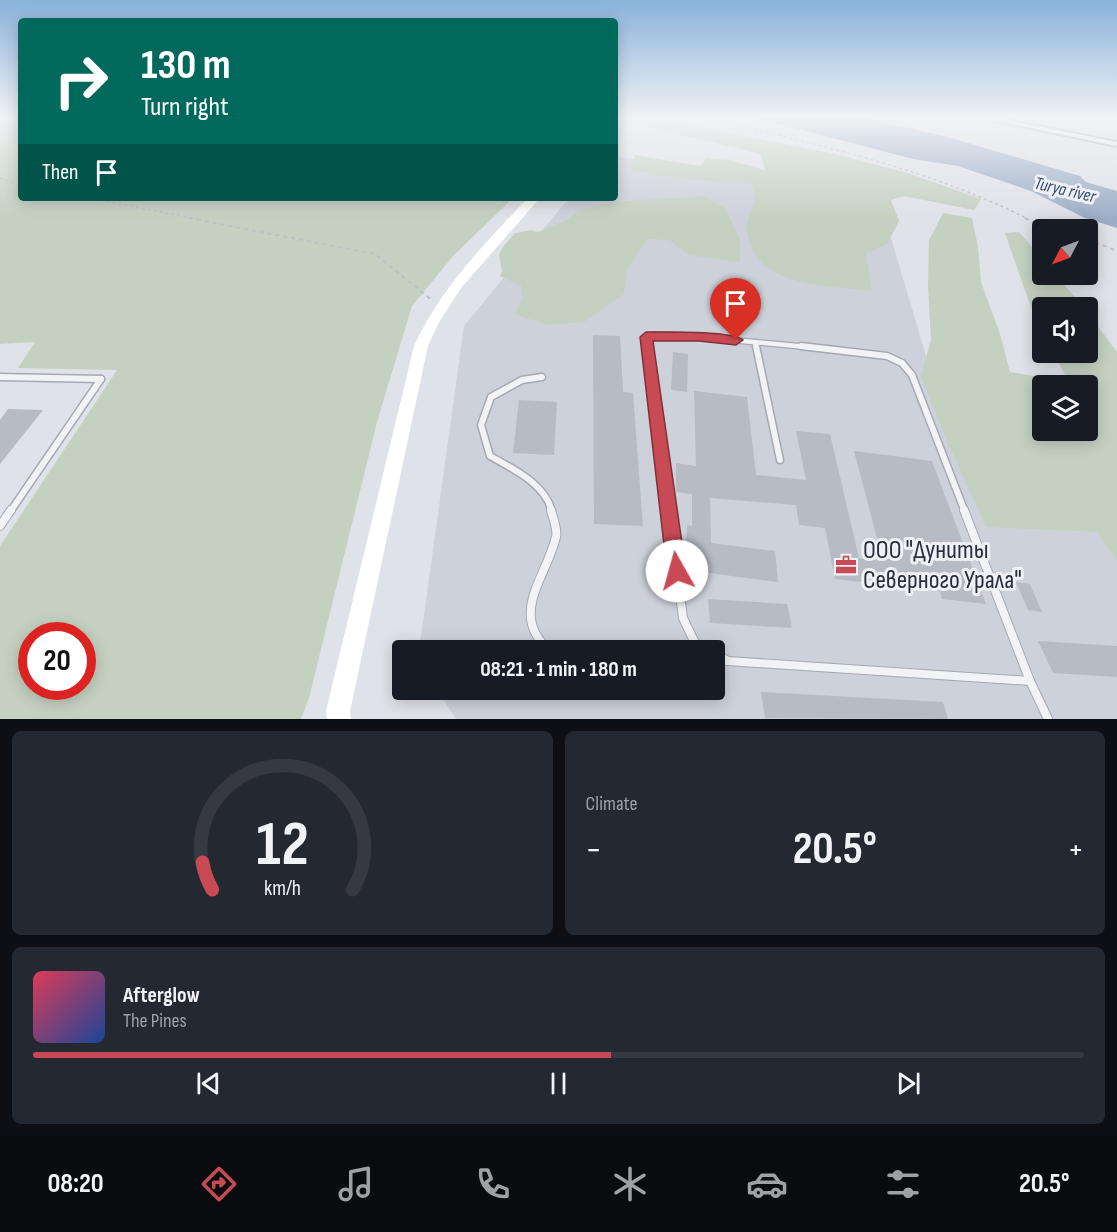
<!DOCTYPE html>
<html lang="en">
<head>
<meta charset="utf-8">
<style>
	body { margin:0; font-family:"Sofia Sans Condensed",sans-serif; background:#242831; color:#f1f3f6; height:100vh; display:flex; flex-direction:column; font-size:22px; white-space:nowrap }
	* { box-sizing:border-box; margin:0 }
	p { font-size:20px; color:#9ea1a6 }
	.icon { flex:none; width:33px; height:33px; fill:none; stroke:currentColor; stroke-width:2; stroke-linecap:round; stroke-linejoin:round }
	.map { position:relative; height:719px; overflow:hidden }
	.panel { display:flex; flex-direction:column; gap:12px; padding:12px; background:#0d0f14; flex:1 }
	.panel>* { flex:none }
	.hud { position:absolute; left:18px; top:18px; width:600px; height:183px; border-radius:6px; box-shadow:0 3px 15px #0003; background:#00695c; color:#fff; overflow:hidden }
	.needle { width:39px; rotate:229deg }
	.tools { position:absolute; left:1032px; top:219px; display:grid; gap:12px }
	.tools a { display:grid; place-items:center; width:66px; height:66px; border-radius:6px; background:#171b24; box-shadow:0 3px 15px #0003; font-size:30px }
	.speed { position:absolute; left:18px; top:622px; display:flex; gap:12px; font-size:30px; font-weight:700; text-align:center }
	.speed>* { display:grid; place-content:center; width:78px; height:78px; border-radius:50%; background:#171b24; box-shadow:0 3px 15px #0003; line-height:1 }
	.speed .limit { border:9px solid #d22; background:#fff; color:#111 }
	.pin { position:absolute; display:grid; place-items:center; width:51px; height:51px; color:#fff; margin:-62px -26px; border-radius:50% 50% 50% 0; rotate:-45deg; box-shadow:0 0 6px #0007 }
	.pin .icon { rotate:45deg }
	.me { position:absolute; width:66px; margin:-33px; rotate:353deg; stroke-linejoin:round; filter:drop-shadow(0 0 4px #0008) }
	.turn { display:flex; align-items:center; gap:21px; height:126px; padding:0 24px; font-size:27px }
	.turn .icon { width:78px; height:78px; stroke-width:2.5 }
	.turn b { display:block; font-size:42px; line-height:51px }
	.then { display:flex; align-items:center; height:57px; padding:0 24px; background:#0003; gap:12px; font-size:22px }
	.big { font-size:45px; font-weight:700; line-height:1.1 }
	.panel .card { flex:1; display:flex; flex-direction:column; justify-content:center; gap:9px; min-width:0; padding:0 21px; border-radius:9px; background:#242831 }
	.panel .dial { align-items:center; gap:0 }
	.dial svg { height:156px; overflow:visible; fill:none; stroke:#363941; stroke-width:7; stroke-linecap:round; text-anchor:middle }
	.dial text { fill:#f1f3f6; stroke:none }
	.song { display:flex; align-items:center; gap:18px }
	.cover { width:72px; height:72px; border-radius:9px; background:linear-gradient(135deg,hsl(350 70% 55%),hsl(220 70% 35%)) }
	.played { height:6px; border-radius:3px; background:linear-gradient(90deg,#c74a55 55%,#363941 55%) }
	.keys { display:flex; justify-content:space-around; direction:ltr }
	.heat { display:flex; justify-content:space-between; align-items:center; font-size:33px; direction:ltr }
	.panel .tiles { flex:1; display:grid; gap:12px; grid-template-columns:1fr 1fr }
	.card:last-child { grid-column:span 2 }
	.trip { position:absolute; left:392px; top:640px; width:333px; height:60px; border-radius:6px; background:#171b24; box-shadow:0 3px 15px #0003; font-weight:700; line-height:60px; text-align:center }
	.menu { display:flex; height:96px; justify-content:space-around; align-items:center; background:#090b0e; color:#9ea1a6 }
	.menu .icon { width:42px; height:42px }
	.menu .current { color:#c74a55 }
	.menu b { font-size:27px; color:#f1f3f6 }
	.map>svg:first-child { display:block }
	.built { fill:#cdd1da }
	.green { fill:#c4d1c1; fill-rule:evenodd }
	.water { fill:#9caec6 }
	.building { fill:#b7bbc4 }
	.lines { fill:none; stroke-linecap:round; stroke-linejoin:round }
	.lane-far2-casing { stroke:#a5a9b2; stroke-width:7 }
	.lane-far1-casing { stroke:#a5a9b2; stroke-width:9 }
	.lane-casing { stroke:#a5a9b2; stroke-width:10 }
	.street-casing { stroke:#a5a9b2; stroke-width:4 }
	.path-far1 { stroke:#bec0c6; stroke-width:1.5; stroke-dasharray:3 3; stroke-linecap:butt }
	.path { stroke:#bec0c6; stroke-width:2; stroke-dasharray:4 4; stroke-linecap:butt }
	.lane-far2 { stroke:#f2f3f6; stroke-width:4.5 }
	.lane-far1 { stroke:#f2f3f6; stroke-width:6 }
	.lane { stroke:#f2f3f6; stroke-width:8 }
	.street { fill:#f2f3f6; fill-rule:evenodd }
	.secondary { fill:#fff; fill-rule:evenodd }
	.route { fill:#c74a55; stroke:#813037; stroke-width:1.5 }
	.labels { text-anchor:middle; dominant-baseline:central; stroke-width:6; stroke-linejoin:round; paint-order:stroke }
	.far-water-label { font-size:18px; font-style:italic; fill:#354c70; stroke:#eff1f5 }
	.near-poi-label { font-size:26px; fill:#292f3e; stroke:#eff1f5; text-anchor:start }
</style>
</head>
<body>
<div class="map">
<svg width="1117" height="719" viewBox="0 0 1117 719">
	<rect width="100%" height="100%" fill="#dfe2e8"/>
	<path class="built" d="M615 156 879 198 930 369 1042 386V430H1088L1117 394V719H456L437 690H714V651H419L464 326 569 198H615Z"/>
	<g class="green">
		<path d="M0 117H21V198H513L454 255 412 306 377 422 309 698 301 719H0V546L117 370 18 368 35 342 0 344ZM32 636H82V687H32Z"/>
		<path d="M647 117 835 154 908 173 981 199 974 210 904 196 891 200 899 221 887 244 866 253 872 291C834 286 759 288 749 240 749 236 746 230 747 226 749 204 761 210 751 183 710 182 670 178 630 170L635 155 700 166 706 158 728 160 765 170 761 154 665 131 637 121Z"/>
		<path d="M703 196 725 208 740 239V262L689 255 669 240 648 239 627 269 624 294 584 322 548 325 514 314 523 299 521 286 500 276 502 271 499 255 503 247 515 233 531 230 538 232 569 219 579 210 613 202Z"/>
		<path d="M943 213 972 218 978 247 981 282 1000 334 1010 372 1069 382 1053 353 1088 352V313L1117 352V560L1097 532 986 527 944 434 921 376 931 340 928 285 929 240ZM1042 386H1088V430H1042Z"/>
		<path d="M1019 232 1042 259V274L1056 275 1083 307 1042 308V332L1030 305 1005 233Z"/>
	</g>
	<path class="water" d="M752 117H860L948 137 1080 176 1086 182 1117 191V228L1085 218 1031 191 958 166 913 159Z"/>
	<g class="building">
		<path d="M593 335 620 336 623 392 633 393 643 526 594 524Z"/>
		<path d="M673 352 688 354 687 392 671 390Z"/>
		<path d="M694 391 747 397 756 475 806 480 796 431 830 434 859 558 883 561 854 451 932 461 986 604 942 599 940 591 835 579 825 528 799 525 796 505 710 498 711 543 775 551 778 582 686 570 687 525 692 526V494L676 492V463L696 466Z"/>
		<path d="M519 400 557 402 554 455 513 453Z"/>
		<path d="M8 409 43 410 0 464V420Z"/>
		<path d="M1016 582 1030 584 1042 612 1028 610Z"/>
		<path d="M708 599 787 604 792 628 710 623Z"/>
		<path d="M1038 641 1117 646V677L1053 673Z"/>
		<path d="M761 692 943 702 948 719 765 718Z"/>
	</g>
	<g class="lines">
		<defs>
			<g id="lane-far2">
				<path d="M755 342 756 348"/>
				<path d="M647 348 646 337H699L818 348"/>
			</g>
			<g id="lane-far1">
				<path d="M647 346 669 512"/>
				<path d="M756 346 780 460"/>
				<path d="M801 346 887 356 902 363 912 375 965 512"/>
				<path d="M0 377 101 379"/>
				<path d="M542 377 522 380 491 397 481 425 490 456C513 469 546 484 552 512"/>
				<path d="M10 512 101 379"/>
			</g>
			<g id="lane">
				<path d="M669 510 683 618 695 643 710 651"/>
				<path d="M964 510 1030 681 1048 719"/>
				<path d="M0 526 11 510"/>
				<path d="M550 651C508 615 546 578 556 537 558 530 553 518 551 510"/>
				<path d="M714 653 728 661 1030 681"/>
				<path d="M714 661H726"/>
			</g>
			<path id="street" d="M978 117H992L1117 142V146Z"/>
		</defs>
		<use href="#lane-far2" class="lane-far2-casing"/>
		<use href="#lane-far1" class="lane-far1-casing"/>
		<use href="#lane" class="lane-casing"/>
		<use href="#street" class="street-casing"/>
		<g class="path-far1">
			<path d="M708 117C815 145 928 168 1028 219"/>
			<path d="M0 178 21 185"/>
			<path d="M89 198 197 219"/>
		</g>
		<g class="path">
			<path d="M189 218 375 254 433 301"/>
			<path d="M1025 218 1035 223 1063 230"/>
			<path d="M1088 239 1117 251"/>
		</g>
		<use href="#lane-far2" class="lane-far2"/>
		<use href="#lane-far1" class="lane-far1"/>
		<use href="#lane" class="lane"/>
		<use href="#street" class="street"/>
		<path class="secondary" d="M528 198H540L461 288 438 324 428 346 350 711 351 719H327L326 711 414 346C441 288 484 244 528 198Z"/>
	</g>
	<linearGradient id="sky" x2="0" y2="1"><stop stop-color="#89b2da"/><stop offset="0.54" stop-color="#f1f2f5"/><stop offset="1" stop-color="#f1f2f5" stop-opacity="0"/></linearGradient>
	<rect width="1117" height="218" fill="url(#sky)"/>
	<path class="route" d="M646 332C663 332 733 330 743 340L736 345 699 341H653L686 571 683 577 677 580 670 577 667 571 640 337Z"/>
	<defs>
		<symbol id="office-bare" viewBox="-9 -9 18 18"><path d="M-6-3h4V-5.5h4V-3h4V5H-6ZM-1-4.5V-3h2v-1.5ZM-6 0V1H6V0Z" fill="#c74a55" stroke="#eff1f5" stroke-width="2.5" paint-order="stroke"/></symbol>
	</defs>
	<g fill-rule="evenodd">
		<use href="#office-bare" x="831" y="550" width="30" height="30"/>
	</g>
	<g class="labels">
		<g class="far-water-label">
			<text transform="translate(1065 190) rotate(13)">Turya river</text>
		</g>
		<g class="near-poi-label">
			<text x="863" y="550">ООО "Дуниты<tspan x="863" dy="30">Северного Урала"</tspan></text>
		</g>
	</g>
</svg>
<div class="tools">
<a><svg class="needle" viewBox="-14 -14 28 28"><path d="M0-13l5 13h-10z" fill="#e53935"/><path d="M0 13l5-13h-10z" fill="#9ea1a6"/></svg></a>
<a><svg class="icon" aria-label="sound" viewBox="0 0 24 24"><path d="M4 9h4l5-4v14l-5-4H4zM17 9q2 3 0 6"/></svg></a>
<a><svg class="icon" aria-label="layers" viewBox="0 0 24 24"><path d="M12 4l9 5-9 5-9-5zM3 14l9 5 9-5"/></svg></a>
</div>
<div class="speed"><div class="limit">20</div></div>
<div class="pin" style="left:736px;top:340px;background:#d93025"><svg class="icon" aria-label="arrive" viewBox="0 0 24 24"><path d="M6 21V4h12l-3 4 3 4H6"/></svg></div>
<svg class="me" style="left:677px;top:571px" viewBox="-20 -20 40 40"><circle r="19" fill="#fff"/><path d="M0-13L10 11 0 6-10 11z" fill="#c74a55"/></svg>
<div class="trip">08:21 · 1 min · 180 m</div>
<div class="hud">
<div class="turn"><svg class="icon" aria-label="right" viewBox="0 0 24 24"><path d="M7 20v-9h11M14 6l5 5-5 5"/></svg><div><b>130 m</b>Turn right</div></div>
<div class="then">Then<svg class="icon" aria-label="arrive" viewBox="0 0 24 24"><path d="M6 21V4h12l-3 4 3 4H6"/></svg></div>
</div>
</div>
<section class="panel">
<div class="tiles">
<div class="card dial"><svg viewBox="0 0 100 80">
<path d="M14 69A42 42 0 1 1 86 69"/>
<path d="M14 69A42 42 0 0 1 9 55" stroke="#c74a55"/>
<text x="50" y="56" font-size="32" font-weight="700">12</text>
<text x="50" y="72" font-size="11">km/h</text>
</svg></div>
<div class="card"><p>Climate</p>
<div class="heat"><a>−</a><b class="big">20.5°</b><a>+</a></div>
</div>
<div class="card">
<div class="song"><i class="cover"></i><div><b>Afterglow</b><p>The Pines</p></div></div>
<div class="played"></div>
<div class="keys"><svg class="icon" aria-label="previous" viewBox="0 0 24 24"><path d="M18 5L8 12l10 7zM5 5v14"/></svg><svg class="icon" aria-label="pause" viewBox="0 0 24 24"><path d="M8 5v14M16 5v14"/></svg><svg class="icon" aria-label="next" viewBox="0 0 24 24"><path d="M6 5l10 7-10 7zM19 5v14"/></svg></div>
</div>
</div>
</section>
<nav class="menu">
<b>08:20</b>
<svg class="icon current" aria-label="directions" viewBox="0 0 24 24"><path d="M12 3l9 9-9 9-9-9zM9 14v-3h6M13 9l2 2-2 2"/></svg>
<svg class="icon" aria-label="music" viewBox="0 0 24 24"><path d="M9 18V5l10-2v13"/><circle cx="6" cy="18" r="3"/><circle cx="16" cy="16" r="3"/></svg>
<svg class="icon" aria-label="phone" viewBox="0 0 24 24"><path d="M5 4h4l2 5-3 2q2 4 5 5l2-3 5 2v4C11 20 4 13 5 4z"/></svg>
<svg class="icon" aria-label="climate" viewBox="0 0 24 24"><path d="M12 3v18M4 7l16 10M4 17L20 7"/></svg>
<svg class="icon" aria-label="car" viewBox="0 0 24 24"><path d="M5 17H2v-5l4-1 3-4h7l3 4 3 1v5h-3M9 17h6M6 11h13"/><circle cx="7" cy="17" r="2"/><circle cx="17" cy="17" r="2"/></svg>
<svg class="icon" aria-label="filters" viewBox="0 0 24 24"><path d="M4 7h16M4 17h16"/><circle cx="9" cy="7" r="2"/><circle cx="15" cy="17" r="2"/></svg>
<b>20.5°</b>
</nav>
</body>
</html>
